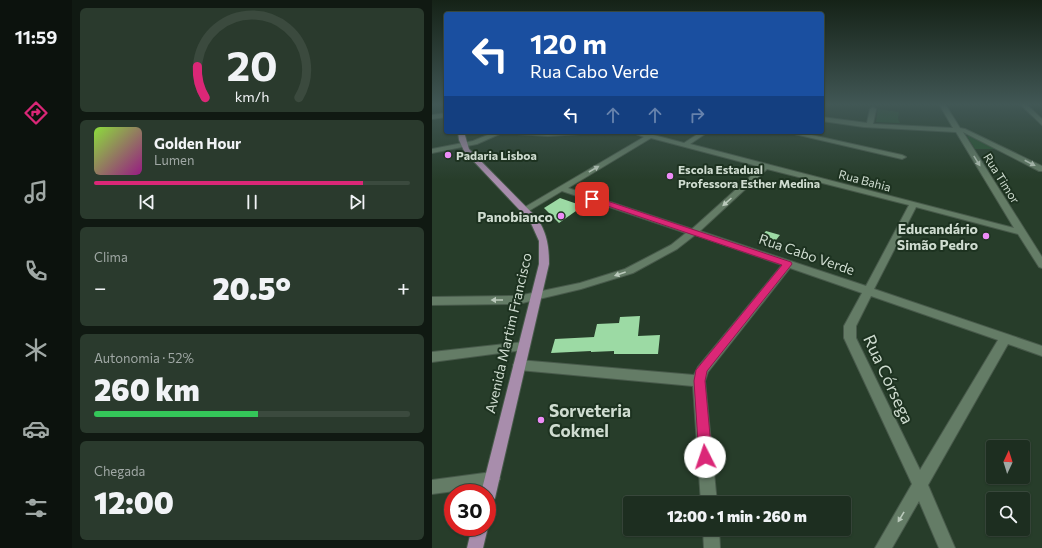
<!DOCTYPE html>
<html lang="pt">
<head>
<meta charset="utf-8">
<style>
	body { margin:0; font-family:Commissioner,sans-serif; background:#2a3a2d; color:#f1f3f6; height:100vh; display:flex; flex-direction:column; font-size:15px; white-space:nowrap }
	* { box-sizing:border-box; margin:0 }
	p { font-size:13px; color:#a0a8a5 }
	.icon { flex:none; width:22px; height:22px; fill:none; stroke:currentColor; stroke-width:2; stroke-linecap:round; stroke-linejoin:round }
	.map { position:relative; flex:1; overflow:hidden }
	.sheet { display:flex; flex-direction:column; gap:8px; padding:8px; background:#101912; width:360px }
	.sheet>* { flex:none }
	.top-card { position:absolute; left:12px; top:12px; width:380px; height:122px; border-radius:4px; box-shadow:0 1px 3px #0004,0 0 0 1px #3b4a3e; background:#1a4fa0; color:#fff; overflow:hidden }
	.needle { width:26px; rotate:4deg }
	.tools { position:absolute; left:554px; top:440px; display:grid; gap:8px }
	.tools a { display:grid; place-items:center; width:44px; height:44px; border-radius:4px; background:#1d2e20; box-shadow:0 1px 3px #0004,0 0 0 1px #3b4a3e; font-size:20px }
	.speed { position:absolute; left:12px; top:484px; display:flex; gap:8px; font-size:20px; font-weight:700; text-align:center }
	.speed>* { display:grid; place-content:center; width:52px; height:52px; border-radius:50%; background:#1d2e20; box-shadow:0 1px 3px #0004,0 0 0 1px #3b4a3e; line-height:1 }
	.speed .limit { border:6px solid #d22; background:#fff; color:#111 }
	.pin { position:absolute; display:grid; place-items:center; width:34px; height:34px; color:#fff; margin:-17px; border-radius:8px; box-shadow:0 2px 6px #0006 }
	.me { position:absolute; width:44px; margin:-22px; rotate:356deg; stroke-linejoin:round; filter:drop-shadow(0 0 3px #0008) }
	.turn { display:flex; align-items:center; gap:14px; height:84px; padding:0 20px; font-size:18px }
	.turn .icon { width:52px; height:52px; stroke-width:2.5 }
	.turn b { display:block; font-size:28px; line-height:34px }
	.lanes { display:flex; align-items:center; height:38px; padding:0 20px; background:#0003; justify-content:center; gap:20px; direction:ltr }
	.lanes .off { opacity:.35 }
	.big { font-size:30px; font-weight:800; line-height:1.1 }
	.sheet .tile { flex:1; display:flex; flex-direction:column; justify-content:center; gap:6px; min-width:0; padding:0 14px; border-radius:6px; background:#2a3a2d }
	.sheet .dial { align-items:center; gap:0 }
	.dial svg { height:104px; overflow:visible; fill:none; stroke:#3b4a3e; stroke-width:7; stroke-linecap:round; text-anchor:middle }
	.dial text { fill:#f1f3f6; stroke:none }
	.song { display:flex; align-items:center; gap:12px }
	.cover { width:48px; height:48px; border-radius:6px; background:linear-gradient(135deg,hsl(90 70% 55%),hsl(310 70% 35%)) }
	.played { height:4px; border-radius:2px; background:linear-gradient(90deg,#db2777 85%,#3b4a3e 85%) }
	.keys { display:flex; justify-content:space-around; direction:ltr }
	.heat { display:flex; justify-content:space-between; align-items:center; font-size:22px; direction:ltr }
	.charge { height:6px; border-radius:3px; background:linear-gradient(90deg,#34c759 52%,#3b4a3e 0) }
	.trip { position:absolute; left:191px; top:496px; width:228px; height:40px; border-radius:4px; background:#1d2e20; box-shadow:0 1px 3px #0004,0 0 0 1px #3b4a3e; font-weight:800; line-height:40px; text-align:center }
	main { display:flex; flex:1; min-height:0 }
	.tabs { display:flex; flex-direction:column; width:72px; justify-content:space-around; align-items:center; background:#0c120d; color:#a0a8a5 }
	.tabs .icon { width:28px; height:28px }
	.tabs .active { color:#db2777 }
	.tabs b { font-size:18px; color:#f1f3f6 }
	.map>svg:first-child { display:block }
	.green { fill:#285330 }
	.building { fill:#9cdaa4 }
	.lines { fill:none; stroke-linecap:round; stroke-linejoin:round }
	.minor-casing { stroke:#485a4b; stroke-width:2 }
	.major-casing { stroke:#485a4b; stroke-width:2 }
	.minor { fill:#647c66; fill-rule:evenodd }
	.major { fill:#a88dac; fill-rule:evenodd }
	.oneway { fill:#bac9bb }
	.route { fill:#db2777; stroke:#8e194d }
	.poi-dot { fill:#ee8cf8; stroke:#1d3220; stroke-width:1.5 }
	.labels { text-anchor:middle; dominant-baseline:central; stroke-width:4; stroke-linejoin:round; paint-order:stroke }
	.far-poi-label { font-size:12px; font-weight:bold; fill:#cfdcd0; stroke:#1d3220; text-anchor:start }
	.far-street-label { font-size:12px; fill:#cfdcd0; stroke:#1d3220 }
	.poi-label { font-size:14px; font-weight:bold; fill:#cfdcd0; stroke:#1d3220; text-anchor:end }
	.street-label { font-size:14px; fill:#cfdcd0; stroke:#1d3220 }
	.near-street-label { font-size:17px; fill:#cfdcd0; stroke:#1d3220 }
	.near-poi-label { font-size:17px; font-weight:bold; fill:#cfdcd0; stroke:#1d3220; text-anchor:start }
</style>
</head>
<body>
<main>
<nav class="tabs">
<b>11:59</b>
<svg class="icon active" aria-label="directions" viewBox="0 0 24 24"><path d="M12 3l9 9-9 9-9-9zM9 14v-3h6M13 9l2 2-2 2"/></svg>
<svg class="icon" aria-label="music" viewBox="0 0 24 24"><path d="M9 18V5l10-2v13"/><circle cx="6" cy="18" r="3"/><circle cx="16" cy="16" r="3"/></svg>
<svg class="icon" aria-label="phone" viewBox="0 0 24 24"><path d="M5 4h4l2 5-3 2q2 4 5 5l2-3 5 2v4C11 20 4 13 5 4z"/></svg>
<svg class="icon" aria-label="climate" viewBox="0 0 24 24"><path d="M12 3v18M4 7l16 10M4 17L20 7"/></svg>
<svg class="icon" aria-label="car" viewBox="0 0 24 24"><path d="M5 17H2v-5l4-1 3-4h7l3 4 3 1v5h-3M9 17h6M6 11h13"/><circle cx="7" cy="17" r="2"/><circle cx="17" cy="17" r="2"/></svg>
<svg class="icon" aria-label="filters" viewBox="0 0 24 24"><path d="M4 7h16M4 17h16"/><circle cx="9" cy="7" r="2"/><circle cx="15" cy="17" r="2"/></svg>
</nav>
<section class="sheet">
<div class="tile dial"><svg viewBox="0 0 100 80">
<path d="M14 69A42 42 0 1 1 86 69"/>
<path d="M14 69A42 42 0 0 1 8 45" stroke="#db2777"/>
<text x="50" y="56" font-size="32" font-weight="700">20</text>
<text x="50" y="72" font-size="11">km/h</text>
</svg></div>
<div class="tile">
<div class="song"><i class="cover"></i><div><b>Golden Hour</b><p>Lumen</p></div></div>
<div class="played"></div>
<div class="keys"><svg class="icon" aria-label="previous" viewBox="0 0 24 24"><path d="M18 5L8 12l10 7zM5 5v14"/></svg><svg class="icon" aria-label="pause" viewBox="0 0 24 24"><path d="M8 5v14M16 5v14"/></svg><svg class="icon" aria-label="next" viewBox="0 0 24 24"><path d="M6 5l10 7-10 7zM19 5v14"/></svg></div>
</div>
<div class="tile"><p>Clima</p>
<div class="heat"><a>−</a><b class="big">20.5°</b><a>+</a></div>
</div>
<div class="tile"><p>Autonomia · 52%</p><b class="big">260 km</b><div class="charge"></div></div>
<div class="tile"><p>Chegada</p><b class="big">12:00</b></div>
</section>
<div class="map">
<svg width="610" height="548" viewBox="0 0 610 548">
	<rect width="100%" height="100%" fill="#273d2a"/>
	<g class="green">
		<path d="M446 109 467 112 466 119 468 123 444 122Z"/>
		<path d="M535 136H538L564 149H543Z"/>
	</g>
	<g class="building">
		<path d="M128 198 151 206 127 223 112 208Z"/>
		<path d="M334 231 348 235 340 245 326 240Z"/>
		<path d="M208 316 206 336 228 335 226 354H182V351L159 352V351L119 353 123 339 162 337 165 324 187 323 188 317Z"/>
	</g>
	<g class="lines">
		<defs>
			<g id="minor">
				<path d="M507 104H513L528 128 533 129 610 166V171H607L531 132 610 257V268L607 267 586 234 484 207 442 289 610 346V356L576 344 496 485 523 548H507L487 501 460 548H443L480 484 412 338V326L430 293 358 268 276 372 273 381 285 503H269L261 386 87 370 83 368 81 365 83 362 87 360 262 375 266 367 350 265 263 235 245 249 201 273 149 289 86 304 0 305V297L86 296 148 283 193 269 239 245 254 233 130 191 95 212 92 213 88 210 212 137 199 132H210L252 143 269 132H276L258 144 582 228 524 132 432 127 390 121V117L435 123 438 109 441 107 444 109 441 124 521 128ZM219 138 329 167 260 229 136 188ZM335 169 477 205 434 286 268 231ZM439 296 566 340 488 470 424 338V326Z"/>
				<path d="M588 104H594L610 119V125Z"/>
				<path d="M14 113V117L0 119V115Z"/>
				<path d="M63 132H72L45 144 0 153V149L41 141Z"/>
				<path d="M82 132H151L148 134 116 136 85 134Z"/>
				<path d="M354 132H366L470 155 474 157 470 159Z"/>
				<path d="M92 342 96 343 98 346 96 349 92 350 0 362V352Z"/>
				<path d="M60 472 65 474 68 479 65 484 60 486 0 494V480Z"/>
				<path d="M271 529H287L288 548H272Z"/>
			</g>
			<g id="major">
				<path d="M26 132H32L37 149 105 218C115 233 117 246 117 264L63 498 60 503 55 506V493H49L107 264V241L98 221 32 151 27 140Z"/>
				<path d="M55 524 56 527 51 548H35L40 527H55Z"/>
			</g>
		</defs>
		<use href="#minor" class="minor-casing"/>
		<use href="#major" class="major-casing"/>
		<use href="#minor" class="minor"/>
		<use href="#major" class="major"/>
	</g>
	<defs><path id="oneway-solid" d="M-6-.8H1V-3.2L6.5 0L1 3.2V.8H-6Z"/></defs>
	<g class="oneway">
		<use href="#oneway-solid" transform="translate(545 161) rotate(58)"/>
		<use href="#oneway-solid" transform="translate(598 163) rotate(27)"/>
		<use href="#oneway-solid" transform="translate(162 169) rotate(-30)"/>
		<use href="#oneway-solid" transform="translate(295 202) rotate(138)"/>
		<use href="#oneway-solid" transform="translate(188 274) rotate(161)"/>
		<use href="#oneway-solid" transform="translate(65 300) rotate(180)"/>
		<use href="#oneway-solid" transform="translate(469 517) rotate(121)"/>
	</g>
	<linearGradient id="sky" x2="0" y2="1"><stop stop-color="#152217"/><stop offset="0.58" stop-color="#415755"/><stop offset="1" stop-color="#415755" stop-opacity="0"/></linearGradient>
	<rect width="610" height="180" fill="url(#sky)"/>
	<path class="route" d="M158 197H163L359 262 360 264 275 371 273 381 280 457 278 462 273 463 269 462 267 457 262 381 264 370 350 265 158 200Z"/>
	<g class="poi-dot">
		<circle cx="16" cy="155" r="4"/>
		<circle cx="238" cy="176" r="4"/>
		<circle cx="129" cy="216" r="4"/>
		<circle cx="554" cy="236" r="4"/>
		<circle cx="109" cy="420" r="4"/>
	</g>
	<g class="labels">
		<g class="far-poi-label">
			<text x="24" y="155">Padaria Lisboa</text>
			<text x="246" y="169">Escola Estadual<tspan x="246" dy="14">Professora Esther Medina</tspan></text>
		</g>
		<g class="far-street-label">
			<text transform="translate(570 178) rotate(58)">Rua Timor</text>
			<text transform="translate(433 180) rotate(15)">Rua Bahia</text>
		</g>
		<g class="poi-label">
			<text x="121" y="216">Panobianco</text>
			<text x="546" y="228">Educandário<tspan x="546" dy="16">Simão Pedro</tspan></text>
		</g>
		<g class="street-label">
			<text transform="translate(375 254) rotate(19)">Rua Cabo Verde</text>
			<text transform="translate(76 333) rotate(-77)">Avenida Martim Francisco</text>
		</g>
		<g class="near-street-label">
			<text transform="translate(457 379) rotate(65)">Rua Córsega</text>
		</g>
		<g class="near-poi-label">
			<text x="117" y="410">Sorveteria<tspan x="117" dy="20">Cokmel</tspan></text>
		</g>
	</g>
</svg>
<div class="tools">
<a><svg class="needle" viewBox="-14 -14 28 28"><path d="M0-13l5 13h-10z" fill="#e53935"/><path d="M0 13l5-13h-10z" fill="#a0a8a5"/></svg></a>
<a><svg class="icon" aria-label="search" viewBox="0 0 24 24"><circle cx="10" cy="10" r="6"/><path d="M15 15l6 6"/></svg></a>
</div>
<div class="speed"><div class="limit">30</div></div>
<div class="pin" style="left:160px;top:199px;background:#d93025"><svg class="icon" aria-label="arrive" viewBox="0 0 24 24"><path d="M6 21V4h12l-3 4 3 4H6"/></svg></div>
<svg class="me" style="left:273px;top:457px" viewBox="-20 -20 40 40"><circle r="19" fill="#fff"/><path d="M0-13L10 11 0 6-10 11z" fill="#db2777"/></svg>
<div class="trip">12:00 · 1 min · 260 m</div>
<div class="top-card">
<div class="turn"><svg class="icon" aria-label="left" viewBox="0 0 24 24"><path d="M17 20v-9H6M10 6l-5 5 5 5"/></svg><div><b>120 m</b>Rua Cabo Verde</div></div>
<div class="lanes"><svg class="icon" aria-label="left" viewBox="0 0 24 24"><path d="M17 20v-9H6M10 6l-5 5 5 5"/></svg><svg class="icon off" aria-label="ahead" viewBox="0 0 24 24"><path d="M12 20V5M6 11l6-6 6 6"/></svg><svg class="icon off" aria-label="ahead" viewBox="0 0 24 24"><path d="M12 20V5M6 11l6-6 6 6"/></svg><svg class="icon off" aria-label="right" viewBox="0 0 24 24"><path d="M7 20v-9h11M14 6l5 5-5 5"/></svg></div>
</div>
</div>
</main>
</body>
</html>
